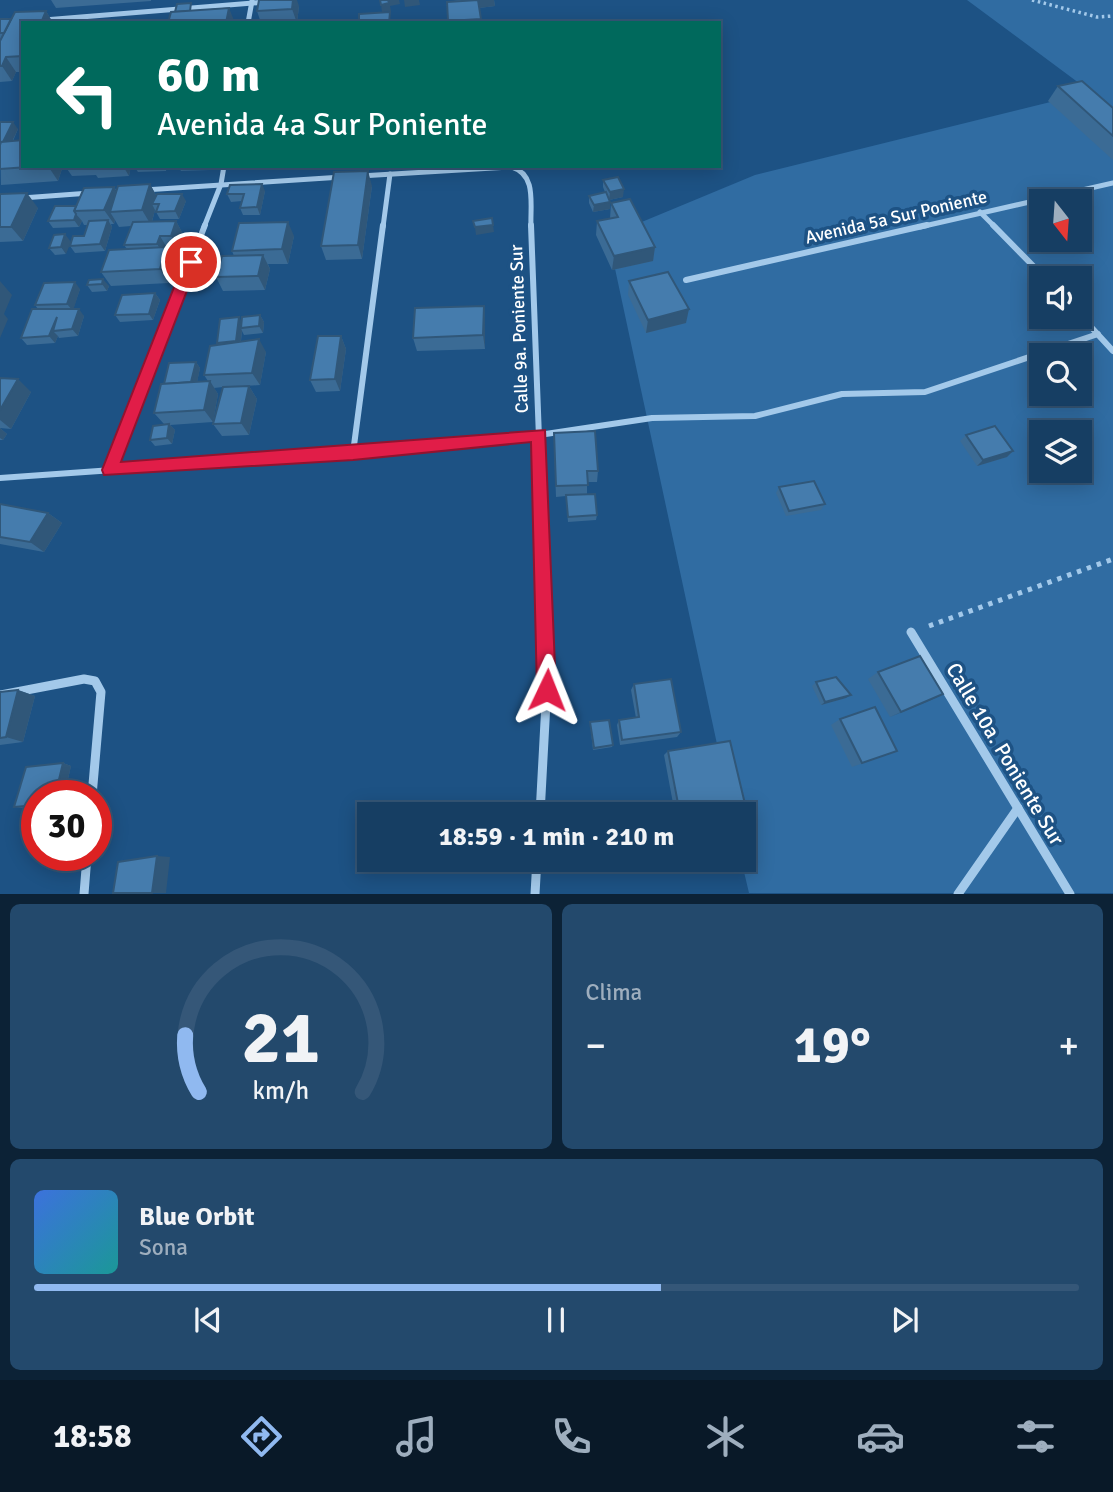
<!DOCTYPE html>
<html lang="es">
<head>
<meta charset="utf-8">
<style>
	body { margin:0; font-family:Signika,sans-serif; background:#23496c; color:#f1f3f6; height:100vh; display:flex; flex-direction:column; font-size:26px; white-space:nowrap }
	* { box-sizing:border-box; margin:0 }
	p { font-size:23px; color:#9eaebe }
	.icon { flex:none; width:38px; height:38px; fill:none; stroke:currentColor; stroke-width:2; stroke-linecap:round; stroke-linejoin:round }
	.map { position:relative; height:894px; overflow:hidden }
	.side { display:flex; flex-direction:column; gap:10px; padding:10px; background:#0c2236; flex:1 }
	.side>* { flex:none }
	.banner { position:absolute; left:21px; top:21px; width:700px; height:147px; border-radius:0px; box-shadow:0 4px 18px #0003,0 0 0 2px #355778; background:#00695c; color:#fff; overflow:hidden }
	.needle { width:46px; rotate:163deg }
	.controls { position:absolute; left:1029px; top:189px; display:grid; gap:14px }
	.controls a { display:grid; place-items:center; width:63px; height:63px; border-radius:0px; background:#163e63; box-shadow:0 4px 18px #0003,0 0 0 2px #355778; font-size:35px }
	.speed { position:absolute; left:21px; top:780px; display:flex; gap:14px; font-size:35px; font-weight:700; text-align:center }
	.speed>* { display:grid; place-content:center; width:91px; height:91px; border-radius:50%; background:#163e63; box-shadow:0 4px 18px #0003,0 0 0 2px #355778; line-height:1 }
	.speed .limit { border:10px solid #d22; background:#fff; color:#111 }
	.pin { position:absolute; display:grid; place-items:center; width:60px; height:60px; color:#fff; margin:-30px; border:4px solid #fff; border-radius:50%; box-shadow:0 2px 7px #0007 }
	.me { position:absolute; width:77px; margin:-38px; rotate:2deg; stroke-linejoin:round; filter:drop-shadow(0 0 5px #0008) }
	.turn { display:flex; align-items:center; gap:24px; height:147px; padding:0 21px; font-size:32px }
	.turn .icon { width:91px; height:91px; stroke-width:2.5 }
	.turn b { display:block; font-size:49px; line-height:60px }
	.big { font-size:52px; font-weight:700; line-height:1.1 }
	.side .tile { flex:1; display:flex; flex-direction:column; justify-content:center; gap:10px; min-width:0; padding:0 24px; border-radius:10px; background:#23496c }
	.side .dial { align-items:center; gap:0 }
	.dial svg { height:182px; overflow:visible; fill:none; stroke:#355778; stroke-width:7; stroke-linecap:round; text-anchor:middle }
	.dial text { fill:#f1f3f6; stroke:none }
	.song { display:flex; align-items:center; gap:21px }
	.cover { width:84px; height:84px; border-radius:10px; background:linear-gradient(135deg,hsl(220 70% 55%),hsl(180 70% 35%)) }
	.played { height:7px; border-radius:4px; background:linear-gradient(90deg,#90b9f0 60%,#355778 60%) }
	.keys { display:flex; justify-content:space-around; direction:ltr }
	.heat { display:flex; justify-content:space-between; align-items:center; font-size:38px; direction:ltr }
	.side .tiles { flex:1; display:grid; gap:10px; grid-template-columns:1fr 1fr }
	.tile:last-child { grid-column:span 2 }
	.trip { position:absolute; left:357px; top:802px; width:399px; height:70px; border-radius:0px; background:#163e63; box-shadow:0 4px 18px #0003,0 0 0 2px #355778; font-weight:700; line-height:70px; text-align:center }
	.menu { display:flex; height:112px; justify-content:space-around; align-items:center; background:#091928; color:#9eaebe }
	.menu .icon { width:49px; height:49px }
	.menu .on { color:#90b9f0 }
	.menu b { font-size:32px; color:#f1f3f6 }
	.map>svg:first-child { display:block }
	.green { fill:#306ca2; fill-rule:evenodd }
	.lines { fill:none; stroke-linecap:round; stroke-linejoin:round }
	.path-far1 { stroke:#a3c9ea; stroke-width:3.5; stroke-dasharray:2.5 3.5; stroke-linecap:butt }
	.path { stroke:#a3c9ea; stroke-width:5; stroke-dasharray:4.5 6; stroke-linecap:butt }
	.minor-far2 { stroke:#a3c9ea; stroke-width:5 }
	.minor-far1 { stroke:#a3c9ea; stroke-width:6 }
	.minor { stroke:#a3c9ea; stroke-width:9 }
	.wall { fill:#3b6b95 }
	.shaded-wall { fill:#305779 }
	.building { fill:#457cad; stroke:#305779; stroke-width:2 }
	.route { fill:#e11d48; stroke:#92132f; stroke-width:2 }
	.labels { text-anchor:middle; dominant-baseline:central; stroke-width:7; stroke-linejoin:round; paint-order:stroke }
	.street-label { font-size:18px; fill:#fff; stroke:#1d5284 }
	.near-street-label { font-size:21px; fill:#fff; stroke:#1d5284 }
</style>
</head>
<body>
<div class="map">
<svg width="1113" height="894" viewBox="0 0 1113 894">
	<rect width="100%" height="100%" fill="#1d5284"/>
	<path class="green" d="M967 0H1113V893H749L741 859 744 814H732L608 236 755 175 1091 92ZM1041 201H1080V240H1041ZM1041 278H1080V317H1041ZM1041 355H1080V394H1041ZM1041 432H1080V471H1041Z"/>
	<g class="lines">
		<path class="path-far1" d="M1032 0 1097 17 1113 16"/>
		<path class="path" d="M929 626 1113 559"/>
		<g class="minor-far2">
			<path d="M44 20 266 2"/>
			<path d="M248 23 252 1"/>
			<path d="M360 176 512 167C537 175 530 204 531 227"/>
			<path d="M144 190 342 177"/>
			<path d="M22 198 90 193"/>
			<path d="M980 212 995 227"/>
			<path d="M204 227 221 184 224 166"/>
			<path d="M383 227 390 174"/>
			<path d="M920 227 1113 183"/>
		</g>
		<g class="minor-far1">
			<path d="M531 225 542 518"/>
			<path d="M993 225 1045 278"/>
			<path d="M686 280 927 225"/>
			<path d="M1080 315 1113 351"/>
			<path d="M353 453 383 225"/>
			<path d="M110 470 205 225"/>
			<path d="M0 478 353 453 539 435 652 418 755 416 842 394 925 392 1098 334"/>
		</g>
		<g class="minor">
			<path d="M911 632 1070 894"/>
			<path d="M0 695 84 679 95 681 101 692 92 796"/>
			<path d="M540 814 548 666 542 517"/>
			<path d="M84 894 87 856"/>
			<path d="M535 894 537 859"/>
			<path d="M958 894 1018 808"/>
		</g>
	</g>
	<g class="wall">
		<path d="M51 0H151V1L56 8Z"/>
		<path d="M459 0H494L495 6 479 8 481 23H448L447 2Z"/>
		<path d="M299 6 297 23H261L257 11Z"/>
		<path d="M46 11 53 23H23V72H16L12 81 0 82V19H11Z"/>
		<path d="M1058 86 1113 108V160L1048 101Z"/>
		<path d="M0 122 18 129 13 141 63 166 58 181 1 185Z"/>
		<path d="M65 166H131L129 176 98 178 96 175 72 176Z"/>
		<path d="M134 166H167L166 171 138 172Z"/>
		<path d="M178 166H211L210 170 181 171Z"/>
		<path d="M250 166H299L251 168Z"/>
		<path d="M603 180 623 197 609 200 610 209 593 212 589 203V196L605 192 603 187Z"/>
		<path d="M150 184 156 195 186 201 179 219H160L155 210 152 222 176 221 184 236 180 250 168 251 175 261 169 283 111 286 101 272 127 249 124 245 131 226 119 227 115 220 114 224H111L112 227 105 251 75 253 70 246 84 236 87 225H84L82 221 79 227 53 228 48 221 114 187 117 191Z"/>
		<path d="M372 186 362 259 326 260 321 246Z"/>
		<path d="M265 191 260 215H243L240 208 242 201 231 202 227 194Z"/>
		<path d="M0 194 38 208 23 241 0 242Z"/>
		<path d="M611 203 655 247 653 261 612 270 596 235 597 221 610 219Z"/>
		<path d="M54 235 66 254 55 255 49 248Z"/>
		<path d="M294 236 288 264H268L270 269 265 290 223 291 216 277 234 256 232 251Z"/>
		<path d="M89 280 109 286 107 291 92 292 87 285Z"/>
		<path d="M629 281 686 323 646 333 628 295Z"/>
		<path d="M80 289 73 309 84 316 78 336 59 338 58 336 55 343 27 345 21 338 38 309 35 305Z"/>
		<path d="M155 293 160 300 153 320 120 322 115 315Z"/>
		<path d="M484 306 485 319V349L417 351 413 338Z"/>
		<path d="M260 315 264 322 263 333 244 335 242 331 241 341 266 352 260 385 244 386H249L257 399 249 435 222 436 213 424 223 387 214 388 218 394 213 422 170 425 175 430 172 444 155 446 150 440 164 424 154 413 164 384 196 362 200 368 197 382 208 381 204 375 218 344 217 343 241 322Z"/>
		<path d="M341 336 346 349 340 391 316 392 310 380Z"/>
		<path d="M0 378 31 392 11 429 0 428 7 434 3 440H0Z"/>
		<path d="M966 435 1013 451 1007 457 977 466 960 441Z"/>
		<path d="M554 445 598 471 597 482H587V495L597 515 596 520 568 522 566 496 556 497Z"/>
		<path d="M779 487 825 504 821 510 786 516 776 493Z"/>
		<path d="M0 504 48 513 62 523 44 552 0 544Z"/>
		<path d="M878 672 931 700 890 717 868 679Z"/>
		<path d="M816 682 846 698 821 705 812 686Z"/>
		<path d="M634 684 681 732 677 737 620 745 617 725 619 720 636 718 631 690Z"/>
		<path d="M18 690 35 696 23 742 0 745V692Z"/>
		<path d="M840 719 886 755 852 767 831 725Z"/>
		<path d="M590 722 613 745 612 747 593 750Z"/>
		<path d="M668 751 745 804 739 807 720 810 721 814H675L664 755Z"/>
		<path d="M63 763 71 766 64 796H37V807L24 808 14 807Z"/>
	</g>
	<g class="shaded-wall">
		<path d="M293 0H297L299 6 297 23 292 9Z"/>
		<path d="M388 0H399L400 4 390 6 391 11 382 12 381 5Z"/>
		<path d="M404 0H419L420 5 405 7Z"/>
		<path d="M462 0H494L495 6 463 10Z"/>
		<path d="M229 8 235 23H226Z"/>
		<path d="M46 11 53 23H41Z"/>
		<path d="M6 57 16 72 12 81 2 66Z"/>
		<path d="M13 122 18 129 7 152 2 145Z"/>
		<path d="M48 166H63L58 181Z"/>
		<path d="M123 166H131L129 176Z"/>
		<path d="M368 171 372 186 362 259 358 245Z"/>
		<path d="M150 184 158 199 152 204 155 210 151 225 142 210Z"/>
		<path d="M262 184 265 191 260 215 257 207Z"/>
		<path d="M114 187 123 202 110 212 115 220 114 224 104 210Z"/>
		<path d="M624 189 623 197 609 200 610 192Z"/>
		<path d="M27 193 38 208 23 241 11 227Z"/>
		<path d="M182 194 186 201 179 219 175 211Z"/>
		<path d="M610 202V209L593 212 594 205Z"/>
		<path d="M76 214 82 221 79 227 74 220Z"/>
		<path d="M108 220 112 227 105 251 100 244Z"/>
		<path d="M176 221 184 236 180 250 171 236Z"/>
		<path d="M288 222 294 236 288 264 282 249Z"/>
		<path d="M493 225 494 232 476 235 475 227Z"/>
		<path d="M65 234 71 242 66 254 61 247Z"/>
		<path d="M160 236 175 261 169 283 160 269 164 255 157 244Z"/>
		<path d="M655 247 653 261 612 270 614 256Z"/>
		<path d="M263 255 270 269 265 290 258 276Z"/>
		<path d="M103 279 109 286 107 291 102 284Z"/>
		<path d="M0 281 12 295 4 314 8 319 0 338Z"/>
		<path d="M75 282 80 289 73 311 67 304Z"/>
		<path d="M155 293 160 300 153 320 149 314Z"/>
		<path d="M484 306 485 319V349L483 335Z"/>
		<path d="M79 309 84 316 78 336 72 329Z"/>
		<path d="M689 309 686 323 646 333 648 320Z"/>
		<path d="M260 315 264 322 263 333 259 326Z"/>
		<path d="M57 317 53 331 58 336 55 343 49 336Z"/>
		<path d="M239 317 243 324 241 328 242 331 240 347 236 341Z"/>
		<path d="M341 336 346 349 340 391 335 379Z"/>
		<path d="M259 339 266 352 260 385 252 373Z"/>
		<path d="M196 362 200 368 195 393 190 386Z"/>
		<path d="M18 379 31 392 11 429 0 420V410Z"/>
		<path d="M210 381 218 394 213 422 204 410Z"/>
		<path d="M249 386 257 399 249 435 241 423Z"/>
		<path d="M169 424 175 430 172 444 167 438Z"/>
		<path d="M0 428 7 434 3 440 0 438Z"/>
		<path d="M1013 451 1007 457 977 466 983 460Z"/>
		<path d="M48 513 62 523 44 552 30 542Z"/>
		<path d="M18 690 35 696 23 742 6 737Z"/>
		<path d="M943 694 931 700 890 717 901 712Z"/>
		<path d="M851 695 846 698 821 705 825 702Z"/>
		<path d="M63 763 71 766 64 796H55Z"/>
		<path d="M157 856 170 857 166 893H152Z"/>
	</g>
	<g class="building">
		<path d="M259 0H293L292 9 257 11Z"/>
		<path d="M380 0H388L389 3 381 5Z"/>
		<path d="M478 0 481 19 448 21 447 2Z"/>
		<path d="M191 3 190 11 175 12 177 4Z"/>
		<path d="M229 8 226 23H168L171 12Z"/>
		<path d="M46 11 41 23H23V56L6 57 2 66H0V41L15 12Z"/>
		<path d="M390 12 389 23H359V14Z"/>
		<path d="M0 19H11L4 33H0Z"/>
		<path d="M356 21V23H330Z"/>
		<path d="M1082 81 1113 108V136L1058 86Z"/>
		<path d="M0 122H13L3 142H1L0 145Z"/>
		<path d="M23 140V166H42L0 169V145L1 142Z"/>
		<path d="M368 171 358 245 321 246 334 172Z"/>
		<path d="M618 177 624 189 610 192 603 180Z"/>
		<path d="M150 184 142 210 110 212 118 186Z"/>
		<path d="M262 184 257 207 240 208 244 194H227L230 185Z"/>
		<path d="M114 187 104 210 74 211 84 188Z"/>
		<path d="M606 192 610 202 594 205 589 196Z"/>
		<path d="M27 193 11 227H0V194Z"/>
		<path d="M157 194H182L175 211 156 212 159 204H152Z"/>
		<path d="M630 199 655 247 614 256 597 221 618 217 611 203Z"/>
		<path d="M55 206H76L74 211 76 214 74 220 48 221Z"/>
		<path d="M492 218 493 225 475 227 473 221Z"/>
		<path d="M108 220 100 244 70 246 73 236H84L89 221Z"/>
		<path d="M176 221 171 236H160L157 244 124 245 133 222Z"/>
		<path d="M288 222 282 249 232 251 239 223Z"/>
		<path d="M65 234 61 247 49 248 54 235Z"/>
		<path d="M166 247 160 269 101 272 109 250Z"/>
		<path d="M263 255 258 276 216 277 222 256Z"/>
		<path d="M668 272 689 309 648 320 629 281Z"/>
		<path d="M103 279 102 284 87 285 89 280Z"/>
		<path d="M75 282 67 304 35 305 44 283Z"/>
		<path d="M155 293 149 314 115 315 122 295Z"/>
		<path d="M484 306 483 335 413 338 415 308Z"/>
		<path d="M32 309H79L72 329 53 331 57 317 49 336 21 338Z"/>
		<path d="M260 315 259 326 241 328 242 317Z"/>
		<path d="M239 317 236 341 217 343 220 319Z"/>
		<path d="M318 336H341L335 379 310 380Z"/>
		<path d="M259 339 252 373 204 375 210 346Z"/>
		<path d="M196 362 191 382 164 384 169 363Z"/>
		<path d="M0 378 18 379 0 410Z"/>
		<path d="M210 381 204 410 154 413 161 384Z"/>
		<path d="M249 386 241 423 213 424 223 387Z"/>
		<path d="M169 424 167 438 150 440 153 426Z"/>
		<path d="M995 426 1013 451 983 460 966 435Z"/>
		<path d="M595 431 598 471H587L588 485 556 486 554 433Z"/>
		<path d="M814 481 825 504 789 511 779 487Z"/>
		<path d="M595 494 597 515 568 517 566 495Z"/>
		<path d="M0 504 48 513 30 542 0 537Z"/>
		<path d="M920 656 943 694 901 712 878 672Z"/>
		<path d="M836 677 851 695 825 702 816 682Z"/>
		<path d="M671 679 681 732 622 740 619 720 639 717 634 684Z"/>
		<path d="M18 690 6 737 0 738V692Z"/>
		<path d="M875 707 897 751 862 763 840 719Z"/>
		<path d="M609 720 613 745 594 748 590 722Z"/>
		<path d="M730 741 745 804 720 808 721 814H680L668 751Z"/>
		<path d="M63 763 55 796H37V805L14 807 26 767Z"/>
		<path d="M157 856 152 893H113L118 862Z"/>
	</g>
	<path class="route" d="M191 257 198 262 121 462 545 430 556 690 553 697 547 700 540 697 537 690 531 442 353 460 104 475 102 470 184 262Z"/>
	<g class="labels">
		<g class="street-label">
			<text transform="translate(896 217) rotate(-13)">Avenida 5a Sur Poniente</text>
			<text transform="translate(519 329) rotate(-92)">Calle 9a. Poniente Sur</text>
		</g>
		<g class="near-street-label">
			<text transform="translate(1005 754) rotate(59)">Calle 10a. Poniente Sur</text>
		</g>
	</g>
</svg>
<div class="controls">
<a><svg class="needle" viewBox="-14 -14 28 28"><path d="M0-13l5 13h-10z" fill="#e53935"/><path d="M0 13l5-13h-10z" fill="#9eaebe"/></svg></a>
<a><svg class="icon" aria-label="sound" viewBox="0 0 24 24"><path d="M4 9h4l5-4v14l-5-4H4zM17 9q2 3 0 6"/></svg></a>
<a><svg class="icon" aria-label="search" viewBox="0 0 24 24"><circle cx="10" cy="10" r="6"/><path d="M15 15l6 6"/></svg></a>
<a><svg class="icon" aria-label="layers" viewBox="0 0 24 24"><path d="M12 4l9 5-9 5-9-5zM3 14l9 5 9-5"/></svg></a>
</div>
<div class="speed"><div class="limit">30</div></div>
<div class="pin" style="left:191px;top:262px;background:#d93025"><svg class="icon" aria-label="arrive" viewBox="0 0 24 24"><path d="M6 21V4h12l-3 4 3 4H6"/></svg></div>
<svg class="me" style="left:547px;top:690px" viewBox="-20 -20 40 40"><path d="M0-17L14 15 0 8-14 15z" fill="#e11d48" stroke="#fff" stroke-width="4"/></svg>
<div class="trip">18:59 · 1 min · 210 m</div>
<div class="banner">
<div class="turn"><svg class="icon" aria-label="left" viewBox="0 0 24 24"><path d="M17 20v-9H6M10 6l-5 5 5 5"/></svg><div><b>60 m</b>Avenida 4a Sur Poniente</div></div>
</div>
</div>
<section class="side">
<div class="tiles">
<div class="tile dial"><svg viewBox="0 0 100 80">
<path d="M14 69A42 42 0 1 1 86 69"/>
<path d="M14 69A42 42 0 0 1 8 44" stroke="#90b9f0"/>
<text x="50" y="56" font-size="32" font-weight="700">21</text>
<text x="50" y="72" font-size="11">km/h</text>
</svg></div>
<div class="tile"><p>Clima</p>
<div class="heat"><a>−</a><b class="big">19°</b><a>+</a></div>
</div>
<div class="tile">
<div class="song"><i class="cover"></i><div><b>Blue Orbit</b><p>Sona</p></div></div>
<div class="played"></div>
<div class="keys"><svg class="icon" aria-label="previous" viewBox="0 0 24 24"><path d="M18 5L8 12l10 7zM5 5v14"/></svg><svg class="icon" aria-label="pause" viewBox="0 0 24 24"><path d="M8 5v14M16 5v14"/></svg><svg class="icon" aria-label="next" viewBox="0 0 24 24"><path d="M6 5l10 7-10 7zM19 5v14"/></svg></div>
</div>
</div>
</section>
<nav class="menu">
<b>18:58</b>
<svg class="icon on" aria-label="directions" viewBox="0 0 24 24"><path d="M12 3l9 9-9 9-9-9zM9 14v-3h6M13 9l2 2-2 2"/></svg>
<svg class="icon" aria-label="music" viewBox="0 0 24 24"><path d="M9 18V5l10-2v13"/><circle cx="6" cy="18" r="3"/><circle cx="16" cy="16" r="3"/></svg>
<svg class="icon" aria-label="phone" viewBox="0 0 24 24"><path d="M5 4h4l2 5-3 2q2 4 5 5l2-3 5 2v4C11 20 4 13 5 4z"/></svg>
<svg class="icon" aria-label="climate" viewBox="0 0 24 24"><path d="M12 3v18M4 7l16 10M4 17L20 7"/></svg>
<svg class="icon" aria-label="car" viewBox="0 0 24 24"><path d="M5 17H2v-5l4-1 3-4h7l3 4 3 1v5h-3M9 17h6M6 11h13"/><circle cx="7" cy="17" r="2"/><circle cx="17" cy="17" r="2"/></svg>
<svg class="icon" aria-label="filters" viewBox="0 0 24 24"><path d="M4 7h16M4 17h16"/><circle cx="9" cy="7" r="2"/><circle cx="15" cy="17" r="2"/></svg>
</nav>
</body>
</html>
